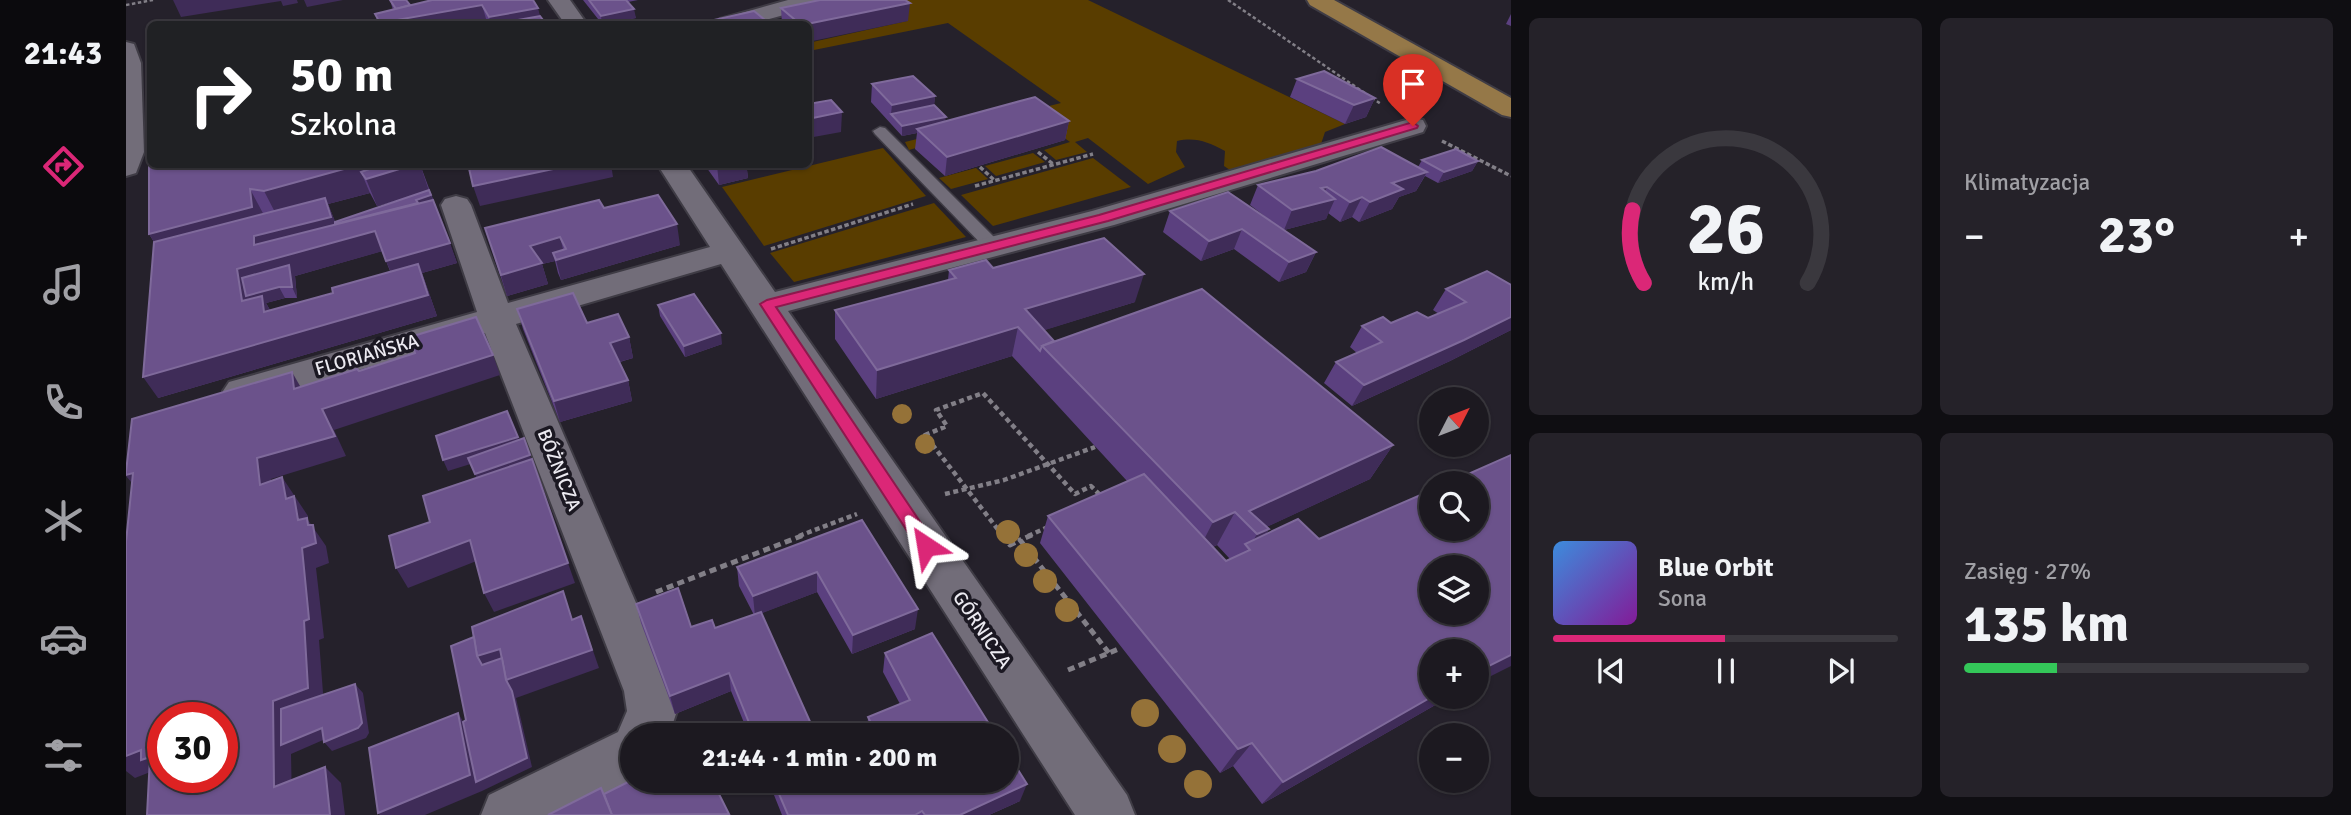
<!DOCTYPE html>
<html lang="pl">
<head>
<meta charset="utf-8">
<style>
	body { margin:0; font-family:Signika,sans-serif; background:#252229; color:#f1f3f6; height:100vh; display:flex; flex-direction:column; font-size:26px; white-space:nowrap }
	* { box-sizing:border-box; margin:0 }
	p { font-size:23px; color:#a0a0a5 }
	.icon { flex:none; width:38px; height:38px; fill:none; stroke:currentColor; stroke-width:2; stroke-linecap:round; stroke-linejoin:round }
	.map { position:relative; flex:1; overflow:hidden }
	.panel { display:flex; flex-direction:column; gap:18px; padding:18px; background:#0f0e12; width:840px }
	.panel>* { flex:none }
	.top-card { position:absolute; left:21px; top:21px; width:665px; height:147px; border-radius:10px; box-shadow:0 2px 5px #0004,0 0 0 2px #3a383e; background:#202124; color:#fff; overflow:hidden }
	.needle { width:46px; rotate:48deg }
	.tools { position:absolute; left:1293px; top:387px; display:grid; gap:14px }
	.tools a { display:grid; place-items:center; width:70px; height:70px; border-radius:50%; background:#1c1920; box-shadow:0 2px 5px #0004,0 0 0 2px #3a383e; font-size:35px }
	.speed { position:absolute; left:21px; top:702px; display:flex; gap:14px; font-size:35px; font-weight:700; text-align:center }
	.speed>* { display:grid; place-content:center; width:91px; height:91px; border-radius:50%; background:#1c1920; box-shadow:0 2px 5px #0004,0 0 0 2px #3a383e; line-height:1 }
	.speed .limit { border:10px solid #d22; background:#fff; color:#111 }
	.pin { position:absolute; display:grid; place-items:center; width:60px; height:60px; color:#fff; margin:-72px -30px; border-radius:50% 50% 50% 0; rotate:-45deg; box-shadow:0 0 7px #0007 }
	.pin .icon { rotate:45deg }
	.me { position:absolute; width:77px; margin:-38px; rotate:327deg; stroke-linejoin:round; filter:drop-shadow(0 0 5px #0008) }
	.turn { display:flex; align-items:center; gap:24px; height:147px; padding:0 28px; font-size:32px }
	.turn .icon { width:91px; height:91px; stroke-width:2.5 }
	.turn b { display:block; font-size:49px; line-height:60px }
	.big { font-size:52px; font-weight:700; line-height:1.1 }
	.panel .tile { flex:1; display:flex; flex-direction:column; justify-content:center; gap:10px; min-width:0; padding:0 24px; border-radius:10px; background:#252229 }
	.panel .dial { align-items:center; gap:0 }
	.dial svg { height:182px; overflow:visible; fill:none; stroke:#3a383e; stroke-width:7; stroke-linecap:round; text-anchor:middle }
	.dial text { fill:#f1f3f6; stroke:none }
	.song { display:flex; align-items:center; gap:21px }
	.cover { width:84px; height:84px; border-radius:10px; background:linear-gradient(135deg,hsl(210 70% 55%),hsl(290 70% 35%)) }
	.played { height:7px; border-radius:4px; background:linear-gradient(90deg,#db2777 50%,#3a383e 50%) }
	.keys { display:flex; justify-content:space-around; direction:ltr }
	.heat { display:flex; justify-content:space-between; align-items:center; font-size:38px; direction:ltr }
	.charge { height:10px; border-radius:5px; background:linear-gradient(90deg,#34c759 27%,#3a383e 0) }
	.panel .tiles { flex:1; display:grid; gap:18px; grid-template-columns:repeat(2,1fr) }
	.trip { position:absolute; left:494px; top:723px; width:399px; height:70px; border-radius:35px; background:#1c1920; box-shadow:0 2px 5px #0004,0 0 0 2px #3a383e; font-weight:700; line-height:70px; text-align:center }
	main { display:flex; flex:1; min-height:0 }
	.tab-bar { display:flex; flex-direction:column; width:126px; justify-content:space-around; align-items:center; background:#0b0a0d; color:#a0a0a5 }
	.tab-bar .icon { width:49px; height:49px }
	.tab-bar .selected { color:#db2777 }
	.tab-bar b { font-size:32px; color:#f1f3f6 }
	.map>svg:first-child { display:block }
	.green { fill:#593d00 }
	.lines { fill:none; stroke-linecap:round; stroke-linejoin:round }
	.lane-casing { stroke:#3f3c45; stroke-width:3 }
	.street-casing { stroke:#3f3c45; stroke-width:4 }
	.primary-casing { stroke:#3f3c45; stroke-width:4 }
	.path-far3 { stroke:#827f87; stroke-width:2.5; stroke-dasharray:3.5 2.5; stroke-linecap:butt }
	.path-far2 { stroke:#827f87; stroke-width:3.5; stroke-dasharray:4.5 2.5; stroke-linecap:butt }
	.path-far1 { stroke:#827f87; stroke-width:4.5; stroke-dasharray:5 3.5; stroke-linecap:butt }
	.path { stroke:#827f87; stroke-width:5; stroke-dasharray:7 4.5; stroke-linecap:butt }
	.lane { fill:#726d79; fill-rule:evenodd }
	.street { fill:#726d79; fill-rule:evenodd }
	.primary { fill:#957848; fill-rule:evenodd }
	.tree { fill:#957238 }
	.wall { fill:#5b407f; fill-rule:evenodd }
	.shaded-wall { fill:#3f2c58 }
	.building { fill:#6b528b; stroke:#7f6a9b; stroke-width:2; fill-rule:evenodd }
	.route { fill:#db2777; stroke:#8e194d; stroke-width:2 }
	.labels { text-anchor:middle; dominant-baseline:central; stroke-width:7; stroke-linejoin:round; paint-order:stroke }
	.street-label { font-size:19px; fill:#eceaf1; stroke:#1b1822 }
</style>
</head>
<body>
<main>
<nav class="tab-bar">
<b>21:43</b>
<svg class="icon selected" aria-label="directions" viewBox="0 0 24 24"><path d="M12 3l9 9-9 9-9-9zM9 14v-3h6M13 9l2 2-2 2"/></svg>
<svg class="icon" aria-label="music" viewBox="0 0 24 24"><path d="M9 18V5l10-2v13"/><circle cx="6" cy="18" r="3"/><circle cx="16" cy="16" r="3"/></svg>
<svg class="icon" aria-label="phone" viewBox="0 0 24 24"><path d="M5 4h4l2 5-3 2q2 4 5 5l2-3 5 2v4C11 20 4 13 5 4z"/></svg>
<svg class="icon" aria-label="climate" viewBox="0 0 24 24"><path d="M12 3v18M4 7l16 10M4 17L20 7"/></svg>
<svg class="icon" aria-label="car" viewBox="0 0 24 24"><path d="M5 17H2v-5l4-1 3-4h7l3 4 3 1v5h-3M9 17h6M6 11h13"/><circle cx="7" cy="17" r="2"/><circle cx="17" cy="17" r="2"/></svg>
<svg class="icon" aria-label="filters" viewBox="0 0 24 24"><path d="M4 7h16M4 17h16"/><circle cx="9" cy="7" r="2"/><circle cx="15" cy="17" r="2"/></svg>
</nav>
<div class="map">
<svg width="1385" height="815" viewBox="0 0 1385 815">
	<rect width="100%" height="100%" fill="#25212b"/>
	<g class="green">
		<path d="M749 0H962L1219 124 1199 132 1195 144 1107 172 1098 166 1099 151C1082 142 1070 137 1051 141L1050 152 1059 167 1022 184 962 138 949 142 961 152 930 160 918 150 944 142 906 114 783 150 779 142 935 103 822 23 683 51 682 43 781 21Z"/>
		<path d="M757 148 800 196 638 246 596 187Z"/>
		<path d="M907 153 919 162 870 176 859 166Z"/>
		<path d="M967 158 1005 187 867 226 835 195Z"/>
		<path d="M850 168 862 179 825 189 813 178Z"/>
		<path d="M808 203 840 237 668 282 644 253Z"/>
	</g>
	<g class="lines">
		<defs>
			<path id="lane" d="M754 127 759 128 875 244 878 248 875 252H863L749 134 747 131Z"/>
			<g id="street">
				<path d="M422 0H444L461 24H439Z"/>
				<path d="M662 0H697L694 5 625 24H591L594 19Z"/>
				<path d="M0 42 8 44 15 63 18 152 10 173 0 176Z"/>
				<path d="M1287 118 1297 120 1300 126 1297 132 988 225 662 311 1001 795 1009 815H949L595 264 390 324 548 691 551 711 543 735H506V780L440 815H355L363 795 492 732 501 711 498 691 359 333 116 404 103 400 97 391 103 382 351 312 315 205 319 199 330 196 341 199 345 205 382 303 584 247 531 164H560L649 292 966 211Z"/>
			</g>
			<path id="primary" d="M1181 0H1208L1385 98V117L1376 115 1184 5Z"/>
		</defs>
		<use href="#lane" class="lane-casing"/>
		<use href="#street" class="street-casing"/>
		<use href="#primary" class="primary-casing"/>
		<g class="path-far3">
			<path d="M1102 0 1255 104"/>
			<path d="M0 5 27 0"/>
		</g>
		<g class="path-far2">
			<path d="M1316 141 1385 176"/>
			<path d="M912 152 927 164"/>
			<path d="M854 167 868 180"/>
			<path d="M849 186 967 154"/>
			<path d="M645 249 787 204"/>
		</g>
		<g class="path-far1">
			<path d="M819 494 878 480 969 447"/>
			<path d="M673 536 731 514"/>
			<path d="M877 536 799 435 821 426 810 410 857 393 949 494 965 486 975 496"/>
			<path d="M902 536 922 527"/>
		</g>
		<g class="path">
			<path d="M876 535 884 545 894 540"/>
			<path d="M906 535 894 540 983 653"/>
			<path d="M530 592 678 535"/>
			<path d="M942 670 995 648"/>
		</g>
		<use href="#lane" class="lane"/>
		<use href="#street" class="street"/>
		<use href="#primary" class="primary"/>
	</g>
	<g class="tree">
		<circle cx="776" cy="414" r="10"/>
		<circle cx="799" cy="444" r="10"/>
		<circle cx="882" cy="532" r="12"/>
		<circle cx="900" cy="555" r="12"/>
		<circle cx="919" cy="581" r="12"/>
		<circle cx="941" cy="610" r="12"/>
		<circle cx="1019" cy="713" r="14"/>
		<circle cx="1046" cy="749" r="14"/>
		<circle cx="1072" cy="784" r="14"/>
	</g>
	<g class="wall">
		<path d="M263 0H280L284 5 407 0 414 16 420 24H362L361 22 347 24H240L252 22 249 14 267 10 264 0H265Z"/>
		<path d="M457 0H512L502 2 510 18 476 24Z"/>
		<path d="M655 8 782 21 656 24Z"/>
		<path d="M1385 14V26L1380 24Z"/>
		<path d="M1171 79 1249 98 1240 117 1219 124 1164 97Z"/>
		<path d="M746 84 809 96 808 105 819 121H943L939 140 819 176 789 149 791 133 776 136 745 102Z"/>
		<path d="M1296 160 1352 161 1346 171 1312 183 1299 176 1290 191 1273 197 1266 209 1233 222 1226 217 1214 222 1202 213 1200 219 1158 230 1190 252 1180 272 1153 282 1108 249 1075 261 1037 232 1044 211 1154 228 1124 205 1132 185 1292 167Z"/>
		<path d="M24 164H305L295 167 331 263 296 273 311 316 32 398 28 242 23 234ZM244 193 251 206 283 197 209 222 202 204ZM256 251 264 271 207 293 144 310 140 303 159 298H171L169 276Z"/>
		<path d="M578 164H627L628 169 621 170 622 178 593 185Z"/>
		<path d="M478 208 554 245 435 280 432 273 429 261 416 264 422 284 381 296 359 228Z"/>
		<path d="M867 268 1009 302 918 330 928 341 1267 445 1244 479 1140 527 1143 529 1140 534 1325 696 1136 804 1107 766 1094 773 914 543 922 516 1001 481 886 356 750 399 709 339V310L822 280 823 270ZM1091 545 1104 559 1100 561 1087 547Z"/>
		<path d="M1385 285V330L1324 361 1226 406 1198 383 1210 362 1231 353 1224 347 1236 326 1302 318 1313 314 1307 310 1320 289Z"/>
		<path d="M532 305 596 344 559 357 534 316Z"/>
		<path d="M391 309 503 337 507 358 494 362 502 380 506 401 434 422 397 329Z"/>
		<path d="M736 520 789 629 726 654 691 592 635 613 690 735H623L605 691 549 714 515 623 510 604 565 627 589 628 628 615 613 586 611 567Z"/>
		<path d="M759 653 870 735H741L742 717 774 704 757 672Z"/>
		<path d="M642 780H711L713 785 894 801 863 815H656Z"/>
	</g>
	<g class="shaded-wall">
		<path d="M47 0H171L172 3 157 6 155 1 55 17Z"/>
		<path d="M178 0H217L181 7Z"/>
		<path d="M784 3 782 21 682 42V24Z"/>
		<path d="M356 5 361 22 347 24H254V23Z"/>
		<path d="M412 8 416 24H365L363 17Z"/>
		<path d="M508 9 510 18 476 24 475 16Z"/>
		<path d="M684 65 685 84H682V66Z"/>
		<path d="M809 96 807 115 765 114 766 105Z"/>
		<path d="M1249 98 1240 117 1219 124 1228 105Z"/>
		<path d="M716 112 715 132 682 138V119Z"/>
		<path d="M820 117 818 127 791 129V133L776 136V126Z"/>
		<path d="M943 121 939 140 819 176 821 157Z"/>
		<path d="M1352 161 1346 171 1312 183 1318 172Z"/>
		<path d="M210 164H305L295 167 303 191 251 206 240 179 235 172 244 193 202 204 211 226 305 195 309 206 257 251 169 276 171 298 166 287H153L159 298 140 303 147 316 41 262 23 234 124 189 139 217 152 218 138 191Z"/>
		<path d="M451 164H485L487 177 354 206 347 186Z"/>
		<path d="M595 164H627L628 169 621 170 622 178 593 185 591 165Z"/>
		<path d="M1301 172 1290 191 1273 197 1266 209 1233 222 1244 202 1266 183Z"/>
		<path d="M1201 187 1194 203 1209 199 1200 219 1158 230 1166 210 1195 188Z"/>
		<path d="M1236 197 1226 217 1214 222 1224 202Z"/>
		<path d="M551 224 554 245 435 280 430 260 427 253 429 261 416 264 422 284 381 296 375 275 404 246 434 237 439 257Z"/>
		<path d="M1116 229 1108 249 1075 261 1083 241Z"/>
		<path d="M324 243 331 263 296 273 311 316 32 398 17 377 269 281 260 261Z"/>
		<path d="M1190 252 1180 272 1153 282 1163 262Z"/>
		<path d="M1018 274 1009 302 900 336 899 309Z"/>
		<path d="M1385 317V330L1324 361 1226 406 1238 385Z"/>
		<path d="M892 327 886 356 750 399 751 370Z"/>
		<path d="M595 333 596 344 559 357 558 346Z"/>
		<path d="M503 337 507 358 489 363 484 343Z"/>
		<path d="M367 355 374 375 208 430 220 456 145 479 148 505 134 485 131 458 196 409Z"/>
		<path d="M166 372 178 393 168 389Z"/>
		<path d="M502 380 506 401 434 422 428 401Z"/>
		<path d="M392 437 396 448 322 471 317 460Z"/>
		<path d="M1267 445 1244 479 1130 532 1123 511Z"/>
		<path d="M404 455 408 466 353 485 349 474Z"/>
		<path d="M408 466 449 583 368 612 358 593Z"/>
		<path d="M7 473 17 496 0 476Z"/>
		<path d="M156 477 182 516V520L200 546 203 563 190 568 198 638 193 640 198 706 196 728 204 737 165 754 166 803 148 787 147 701 178 621 172 520 160 499Z"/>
		<path d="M1109 512 1091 545 1070 555 1087 522Z"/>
		<path d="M1143 529 1123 562 1124 550 1123 548 1131 534Z"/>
		<path d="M344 540 353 560 282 588 270 568Z"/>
		<path d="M691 572V592L629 616 627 596Z"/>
		<path d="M792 609 789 629 726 654 727 635Z"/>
		<path d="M455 616 473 668 390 698 406 767 356 791 299 815H254L252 813 332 713 343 731 361 675 351 656Z"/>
		<path d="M1385 655V666L1351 683V672Z"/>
		<path d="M603 673 605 691 549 714 544 696Z"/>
		<path d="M229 684 237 693 243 733 240 738 206 751 198 742Z"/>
		<path d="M1307 696H1325L1136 804 1157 782Z"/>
		<path d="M1126 743 1107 766 1094 773 1112 749Z"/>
		<path d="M15 750 37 767 9 778 0 771V756Z"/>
		<path d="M199 767 215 783 219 815H204Z"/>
		<path d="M901 784 894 801 863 815H834Z"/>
	</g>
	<g class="building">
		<path d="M264 0H280L284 5 270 9Z"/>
		<path d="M306 0H407L412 8 363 17 356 5 254 23 249 14Z"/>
		<path d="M463 0H500L508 9 475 16Z"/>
		<path d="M694 0H779L784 3 681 24H674L655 8Z"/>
		<path d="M628 11 644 24H576L574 23Z"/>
		<path d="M414 16 420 24H369Z"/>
		<path d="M1198 71 1249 98 1228 105 1171 79Z"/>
		<path d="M787 76 809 96 766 105 746 84Z"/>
		<path d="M909 97 943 121 821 157 791 129Z"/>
		<path d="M705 100 716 112 682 119V104Z"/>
		<path d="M808 105 820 117 776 126 765 114Z"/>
		<path d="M23 133H24V164H236L138 191 124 189 126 207 23 234Z"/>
		<path d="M1255 147 1301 172 1266 183 1277 189 1244 202 1236 197 1224 202 1201 187 1195 188 1209 199 1166 210 1132 185 1190 171Z"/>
		<path d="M1330 149 1352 161 1318 172 1296 160Z"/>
		<path d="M257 164H290L240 179 235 172Z"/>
		<path d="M342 164H451L347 186Z"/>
		<path d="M303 190 305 195 290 200 292 203 209 224V222Z"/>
		<path d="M1102 192 1190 252 1163 262 1116 229 1083 241 1044 211Z"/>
		<path d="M532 195 551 224 430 260 427 253 440 249 434 237 404 246 416 263 375 275 359 228 473 200 478 208Z"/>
		<path d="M199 198 205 217 128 236V245L307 200 324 243 260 261 249 231 111 269 116 301 136 296 138 312 207 293 206 288 292 264 302 295 17 377 28 242Z"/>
		<path d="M978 238 1018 274 899 309 928 341 916 346 914 351 892 327 751 370 709 310 830 278 823 270 860 260 867 268Z"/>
		<path d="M163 265 166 287H153L120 296 116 278Z"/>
		<path d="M1361 271 1385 285V317L1338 340 1238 385 1210 362 1256 342 1236 326 1257 317 1265 323 1291 312 1302 318 1340 302 1320 289Z"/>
		<path d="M1076 289 1267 445 1123 511 1143 529 1131 534 1109 512 1087 522 916 346Z"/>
		<path d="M447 293 461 323 492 314 503 337 484 343 502 380 428 401 391 309Z"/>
		<path d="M568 294 595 333 558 346 532 305Z"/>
		<path d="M350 317 367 355 196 409 209 436 131 458 134 485 156 477 160 499 168 496 172 520 181 518 182 525H187L190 543 176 548 183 619 178 621 182 688 147 701 148 787 199 767 204 815H21L24 757 15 760V750L0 756V542L7 473 0 475V472L6 419 166 372 168 389 231 369 233 371 289 353 284 337ZM37 718H96V777H37Z"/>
		<path d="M381 411 392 437 317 460 310 436Z"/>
		<path d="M398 438 404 455 349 474 342 458Z"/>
		<path d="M1385 455V655L1351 672V651H1306V696H1307L1157 782 1126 743 1112 749 922 516 1018 474 1100 561 1124 550 1119 544 1172 519 1193 539 1306 490V528H1351V483H1322ZM1306 567H1351V612H1306Z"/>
		<path d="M406 459 442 563 358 593 344 540 270 568 263 536 304 522 297 496Z"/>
		<path d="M736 520 792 609 727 635 691 572 627 596 611 567Z"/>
		<path d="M552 588 565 627 586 620 589 628 635 612 690 735H628L603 673 544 696 510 604Z"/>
		<path d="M437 591 446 620 455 616 466 650 380 680 374 649 351 656 346 627Z"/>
		<path d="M806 633 870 735H751L742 717 784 700 759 653Z"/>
		<path d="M348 637 351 656 356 665 376 658 380 680 386 691 401 758 350 782 337 722 340 720 325 646Z"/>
		<path d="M229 684 236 723 232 728 198 742 196 728 155 745V709Z"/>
		<path d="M332 713 344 775 252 813 243 748Z"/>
		<path d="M880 751 901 784 834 815H799L796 811 789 815H662L647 780H711L713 785 724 780H880Z"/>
		<path d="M506 780H586L603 814 486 815 478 794Z"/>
		<path d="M475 788 486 815H422Z"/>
	</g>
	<path class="route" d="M1287 122 1292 126 1291 128 982 221 650 307 807 541 809 546 807 551 800 554 794 551 634 304 641 300 973 215Z"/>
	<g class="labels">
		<g class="street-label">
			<text transform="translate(241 355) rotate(-16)">FLORIAŃSKA</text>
			<text transform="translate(433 470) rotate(68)">BÓŻNICZA</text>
			<text transform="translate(856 630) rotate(56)">GÓRNICZA</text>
		</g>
	</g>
</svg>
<div class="tools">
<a><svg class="needle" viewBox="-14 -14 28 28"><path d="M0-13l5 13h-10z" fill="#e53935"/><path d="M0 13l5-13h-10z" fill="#a0a0a5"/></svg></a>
<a><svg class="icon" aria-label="search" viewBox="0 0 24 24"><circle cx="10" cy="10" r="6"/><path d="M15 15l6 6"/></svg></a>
<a><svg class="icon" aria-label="layers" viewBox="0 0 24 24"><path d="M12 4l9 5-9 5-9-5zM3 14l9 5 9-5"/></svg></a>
<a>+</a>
<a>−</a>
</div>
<div class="speed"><div class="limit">30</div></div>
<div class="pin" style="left:1287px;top:126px;background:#d93025"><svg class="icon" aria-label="arrive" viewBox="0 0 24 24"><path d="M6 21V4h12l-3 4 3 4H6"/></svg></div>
<svg class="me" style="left:800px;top:546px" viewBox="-20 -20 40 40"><path d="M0-17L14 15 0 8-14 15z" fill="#db2777" stroke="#fff" stroke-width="4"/></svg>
<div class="trip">21:44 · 1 min · 200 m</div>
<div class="top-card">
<div class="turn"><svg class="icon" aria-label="right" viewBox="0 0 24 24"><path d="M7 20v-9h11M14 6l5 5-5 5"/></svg><div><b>50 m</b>Szkolna</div></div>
</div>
</div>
<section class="panel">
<div class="tiles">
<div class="tile dial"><svg viewBox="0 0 100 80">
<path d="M14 69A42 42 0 1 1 86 69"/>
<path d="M14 69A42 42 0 0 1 9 37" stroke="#db2777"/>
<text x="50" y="56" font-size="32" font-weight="700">26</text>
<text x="50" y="72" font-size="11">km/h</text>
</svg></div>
<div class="tile"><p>Klimatyzacja</p>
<div class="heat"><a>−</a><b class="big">23°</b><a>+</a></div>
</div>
<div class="tile">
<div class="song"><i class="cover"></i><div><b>Blue Orbit</b><p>Sona</p></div></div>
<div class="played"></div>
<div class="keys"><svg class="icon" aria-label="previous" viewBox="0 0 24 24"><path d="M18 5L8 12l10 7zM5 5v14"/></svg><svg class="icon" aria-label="pause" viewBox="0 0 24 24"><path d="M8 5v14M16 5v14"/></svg><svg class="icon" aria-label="next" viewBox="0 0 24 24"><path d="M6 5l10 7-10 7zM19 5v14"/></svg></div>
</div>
<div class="tile"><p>Zasięg · 27%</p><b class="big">135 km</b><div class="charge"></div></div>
</div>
</section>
</main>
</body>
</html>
